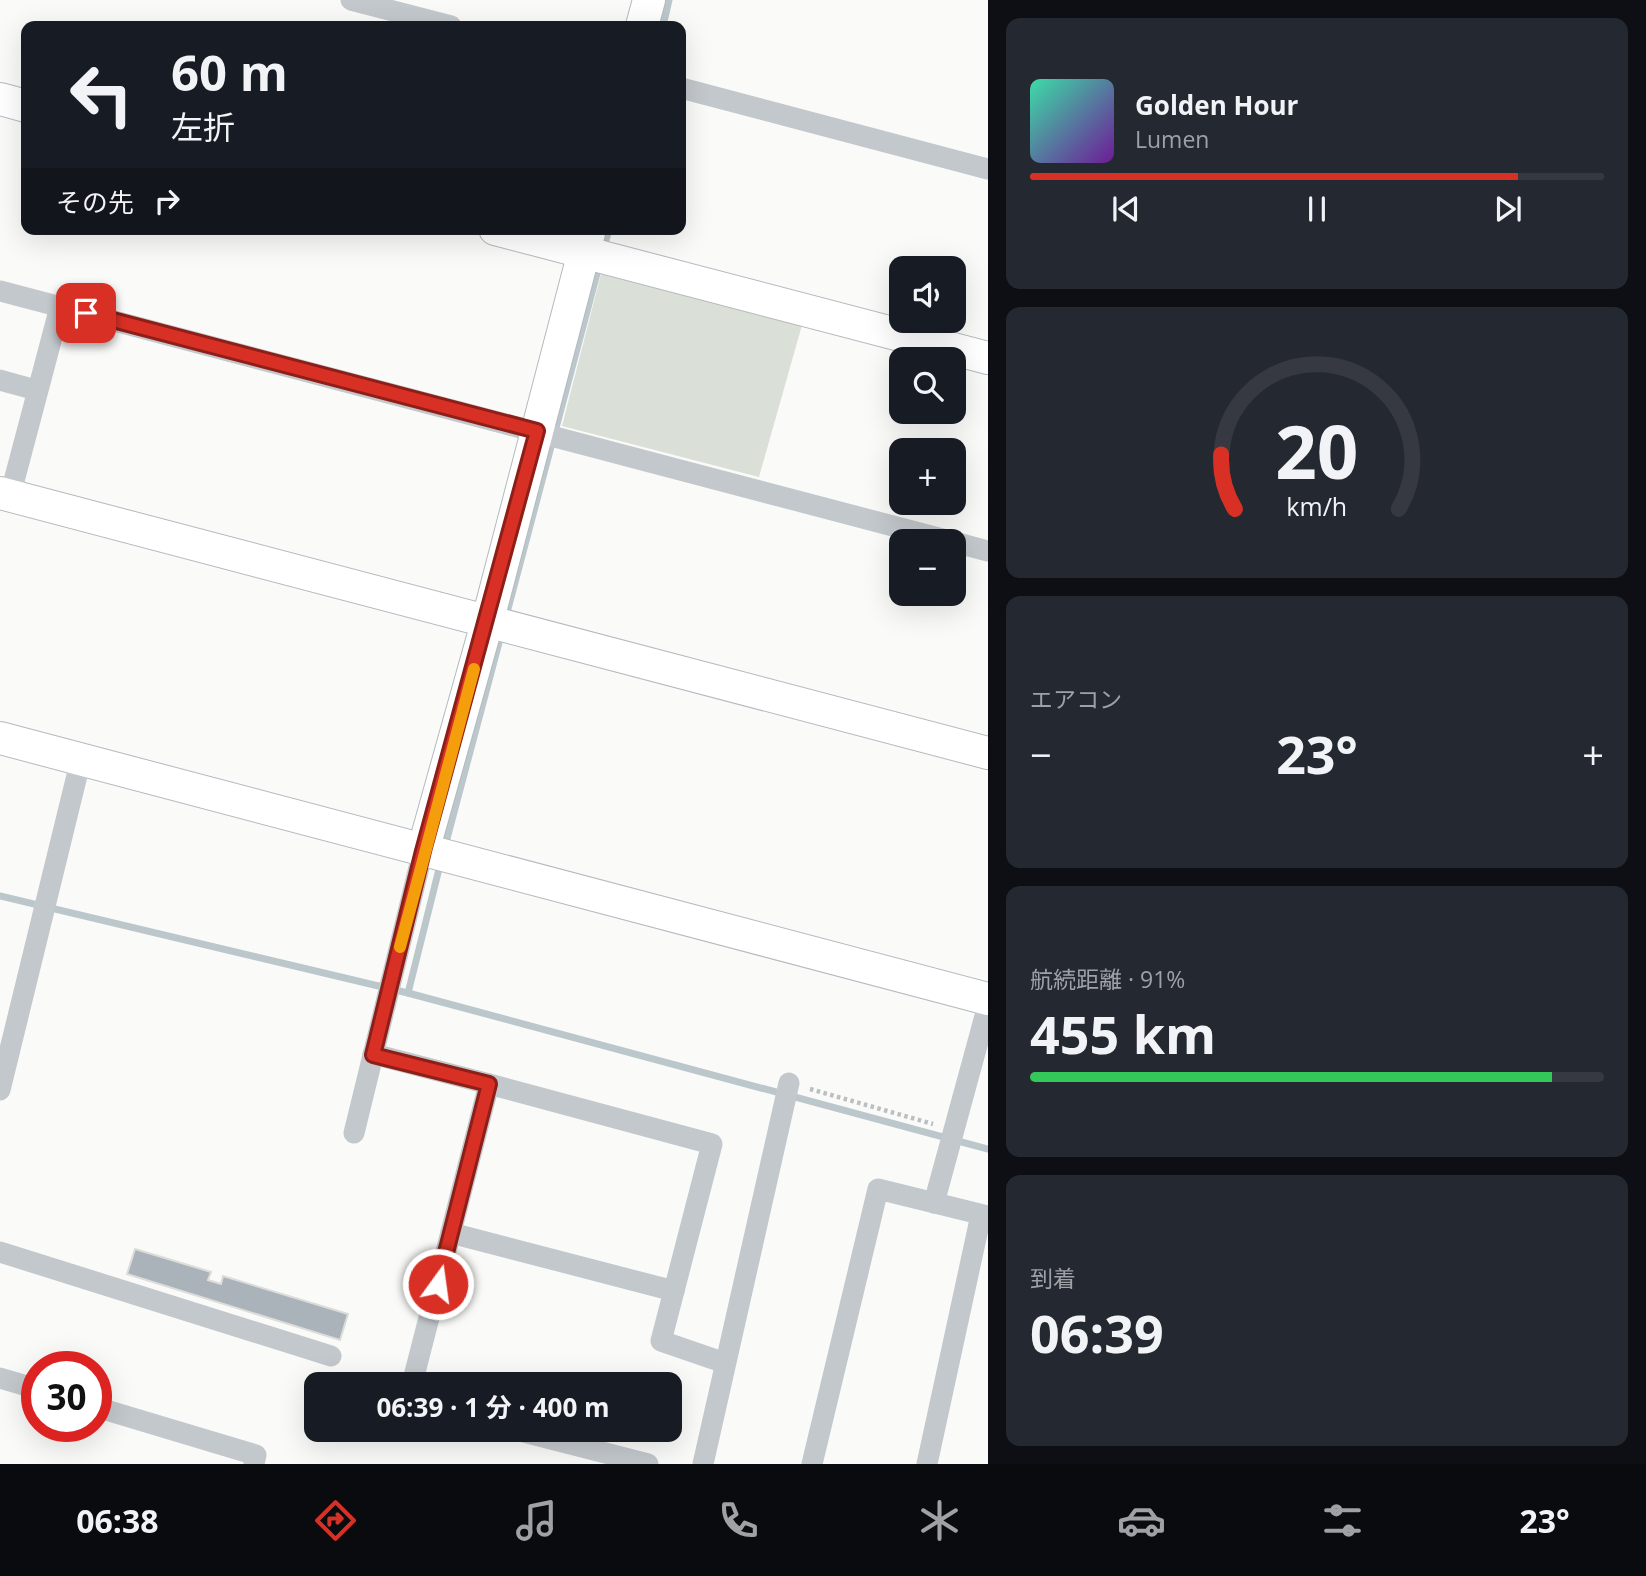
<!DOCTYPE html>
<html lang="ja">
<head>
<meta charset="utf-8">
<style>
	body { margin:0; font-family:"Open Sans","Noto Sans JP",sans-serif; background:#242831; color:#f1f3f6; height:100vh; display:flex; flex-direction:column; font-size:26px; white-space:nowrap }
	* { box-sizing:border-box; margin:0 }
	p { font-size:23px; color:#9ea1a6 }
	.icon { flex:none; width:38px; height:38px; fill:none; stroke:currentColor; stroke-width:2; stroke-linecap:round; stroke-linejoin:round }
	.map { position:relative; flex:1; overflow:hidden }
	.panel { display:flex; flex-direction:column; gap:18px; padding:18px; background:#0d0f14; width:658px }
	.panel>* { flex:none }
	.hud { position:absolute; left:21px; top:21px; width:665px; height:214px; border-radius:14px; box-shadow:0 7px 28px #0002; background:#171b24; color:#f1f3f6; overflow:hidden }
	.fabs { position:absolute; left:889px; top:256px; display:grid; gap:14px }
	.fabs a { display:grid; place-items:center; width:77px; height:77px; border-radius:14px; background:#171b24; box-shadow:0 7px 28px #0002; font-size:35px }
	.speed { position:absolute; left:21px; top:1351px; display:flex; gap:14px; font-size:35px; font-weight:700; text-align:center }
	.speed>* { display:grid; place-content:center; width:91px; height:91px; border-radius:50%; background:#171b24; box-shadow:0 7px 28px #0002; line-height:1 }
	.speed .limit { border:10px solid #d22; background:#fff; color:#111 }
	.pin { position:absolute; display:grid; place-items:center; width:60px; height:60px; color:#fff; margin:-30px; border-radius:14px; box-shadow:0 4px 10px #0006 }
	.me { position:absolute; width:77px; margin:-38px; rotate:14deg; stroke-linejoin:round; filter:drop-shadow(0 0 5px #0008) }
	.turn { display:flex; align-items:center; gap:24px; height:147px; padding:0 35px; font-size:32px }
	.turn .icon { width:91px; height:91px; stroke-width:2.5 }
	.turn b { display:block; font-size:49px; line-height:60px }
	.then { display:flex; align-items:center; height:66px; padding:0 35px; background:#0003; gap:14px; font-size:26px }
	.big { font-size:52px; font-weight:700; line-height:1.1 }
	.panel .card { flex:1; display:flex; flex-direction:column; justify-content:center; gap:10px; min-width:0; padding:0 24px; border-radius:14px; background:#242831 }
	.panel .dial { align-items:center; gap:0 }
	.dial svg { height:182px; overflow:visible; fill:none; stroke:#363941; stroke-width:7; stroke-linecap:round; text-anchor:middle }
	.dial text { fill:#f1f3f6; stroke:none }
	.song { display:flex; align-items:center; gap:21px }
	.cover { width:84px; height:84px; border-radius:10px; background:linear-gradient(135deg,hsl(160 70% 55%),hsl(280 70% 35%)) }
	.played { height:7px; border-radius:4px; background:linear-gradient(90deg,#d93025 85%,#363941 85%) }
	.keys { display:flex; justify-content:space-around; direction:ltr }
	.heat { display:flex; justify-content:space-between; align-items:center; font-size:38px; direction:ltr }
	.charge { height:10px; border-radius:5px; background:linear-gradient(90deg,#34c759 91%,#363941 0) }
	.trip { position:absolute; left:304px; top:1372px; width:378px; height:70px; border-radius:14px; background:#171b24; box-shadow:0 7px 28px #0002; font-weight:700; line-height:70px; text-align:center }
	.tabs { display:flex; height:112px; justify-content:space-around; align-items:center; background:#090b0e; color:#9ea1a6 }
	.tabs .icon { width:49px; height:49px }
	.tabs .on { color:#d93025 }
	.tabs b { font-size:32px; color:#f1f3f6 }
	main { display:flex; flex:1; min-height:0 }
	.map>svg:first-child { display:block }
	.green { fill:#dadfd7 }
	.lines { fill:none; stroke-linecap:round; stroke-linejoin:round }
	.stream { stroke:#bbc7cb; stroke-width:7 }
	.building { fill:#aab3b9; stroke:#dcdcda; stroke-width:2 }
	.secondary-casing { stroke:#b3babf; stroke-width:34 }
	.path { stroke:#bbbfc2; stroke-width:4.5; stroke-dasharray:3.5 3.5; stroke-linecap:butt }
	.street { stroke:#c3c8cc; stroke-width:21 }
	.secondary { stroke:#fff; stroke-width:32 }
	.route-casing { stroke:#8d1f18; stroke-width:18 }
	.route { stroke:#d93025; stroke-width:12 }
	.slow { stroke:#f59e0b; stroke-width:12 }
</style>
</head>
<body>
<main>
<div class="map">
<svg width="988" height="1464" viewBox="0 0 988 1464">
	<rect width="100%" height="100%" fill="#fafaf8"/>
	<path class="green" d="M601 274 802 325 759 477 562 426Z"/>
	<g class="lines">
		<g class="stream">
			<path d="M663 26 669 0"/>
			<path d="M603 251 609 229"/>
			<path d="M505 620 599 266"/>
			<path d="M445 846 501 635"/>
			<path d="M0 896 408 993 988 1149"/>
			<path d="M408 993 441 861"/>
		</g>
	</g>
	<path class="building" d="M135 1249 211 1272 208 1280 221 1284 223 1276 348 1314 340 1340 127 1274Z"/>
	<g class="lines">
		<defs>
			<g id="secondary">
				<path d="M642 26 649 0"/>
				<path d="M0 99 26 106"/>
				<path d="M495 229 988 358"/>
				<path d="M0 493 988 753"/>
				<path d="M0 738 988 999"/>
				<path d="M423 851 487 623 590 229"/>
			</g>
		</defs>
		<use href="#secondary" class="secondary-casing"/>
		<path class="path" d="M810 1089 933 1124"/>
		<g class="street">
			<path d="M351 0 451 26"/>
			<path d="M681 88 988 169"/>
			<path d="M0 291 950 541"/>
			<path d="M0 380 36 390"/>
			<path d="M10 496 60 307"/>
			<path d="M954 542 988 551"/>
			<path d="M373 1054 489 1084 412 1384"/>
			<path d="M489 1084 712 1144 661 1341 725 1363"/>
			<path d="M0 1090 81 759"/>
			<path d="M354 1133 423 851"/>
			<path d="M934 1203 988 1005"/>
			<path d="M451 1233 674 1291"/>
			<path d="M0 1252 331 1356"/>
			<path d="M0 1378 37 1389"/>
			<path d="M96 1407 256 1455 254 1464"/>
			<path d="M516 1430 648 1464"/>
			<path d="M703 1464 789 1083"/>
			<path d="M812 1464 878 1189 988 1216"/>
			<path d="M927 1464 981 1215"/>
		</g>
		<use href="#secondary" class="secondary"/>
	</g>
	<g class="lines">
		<defs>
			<path id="route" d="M86 313 537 431 423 851 373 1055 489 1084 438 1284"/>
		</defs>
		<use href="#route" class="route-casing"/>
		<use href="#route" class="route"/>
		<path class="slow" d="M400 947 474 669"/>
	</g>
</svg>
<div class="fabs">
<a><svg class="icon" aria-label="sound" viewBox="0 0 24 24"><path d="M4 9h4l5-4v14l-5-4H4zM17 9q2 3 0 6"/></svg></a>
<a><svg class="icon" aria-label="search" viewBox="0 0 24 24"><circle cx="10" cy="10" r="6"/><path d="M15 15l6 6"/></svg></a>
<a>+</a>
<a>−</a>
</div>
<div class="speed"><div class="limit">30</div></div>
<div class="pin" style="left:86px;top:313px;background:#d93025"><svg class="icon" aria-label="arrive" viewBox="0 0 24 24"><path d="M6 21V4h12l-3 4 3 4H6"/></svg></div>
<svg class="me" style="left:438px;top:1284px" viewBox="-20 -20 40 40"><circle r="17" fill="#d93025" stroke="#fff" stroke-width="3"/><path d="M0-11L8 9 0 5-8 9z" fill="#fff"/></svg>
<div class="trip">06:39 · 1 分 · 400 m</div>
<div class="hud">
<div class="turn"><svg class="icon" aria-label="left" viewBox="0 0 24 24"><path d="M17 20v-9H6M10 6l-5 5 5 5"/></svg><div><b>60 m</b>左折</div></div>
<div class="then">その先<svg class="icon" aria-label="right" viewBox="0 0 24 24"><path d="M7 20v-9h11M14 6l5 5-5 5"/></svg></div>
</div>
</div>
<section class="panel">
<div class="card">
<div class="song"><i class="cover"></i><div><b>Golden Hour</b><p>Lumen</p></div></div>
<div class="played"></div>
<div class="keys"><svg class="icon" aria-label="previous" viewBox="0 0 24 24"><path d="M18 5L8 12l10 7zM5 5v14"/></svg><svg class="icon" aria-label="pause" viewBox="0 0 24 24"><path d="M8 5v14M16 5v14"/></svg><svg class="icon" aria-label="next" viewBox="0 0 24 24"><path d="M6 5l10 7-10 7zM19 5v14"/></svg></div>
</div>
<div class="card dial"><svg viewBox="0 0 100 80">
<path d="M14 69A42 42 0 1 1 86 69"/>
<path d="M14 69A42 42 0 0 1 8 45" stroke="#d93025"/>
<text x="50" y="56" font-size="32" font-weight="700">20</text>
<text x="50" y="72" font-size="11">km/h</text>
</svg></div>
<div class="card"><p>エアコン</p>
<div class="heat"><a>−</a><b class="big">23°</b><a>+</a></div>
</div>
<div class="card"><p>航続距離 · 91%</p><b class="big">455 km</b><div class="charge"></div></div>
<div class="card"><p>到着</p><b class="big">06:39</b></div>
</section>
</main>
<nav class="tabs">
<b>06:38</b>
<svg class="icon on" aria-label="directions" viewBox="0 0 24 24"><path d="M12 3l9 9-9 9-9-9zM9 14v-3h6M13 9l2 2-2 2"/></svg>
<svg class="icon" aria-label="music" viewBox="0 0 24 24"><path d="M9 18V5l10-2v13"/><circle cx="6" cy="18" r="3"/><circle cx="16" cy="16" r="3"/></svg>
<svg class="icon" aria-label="phone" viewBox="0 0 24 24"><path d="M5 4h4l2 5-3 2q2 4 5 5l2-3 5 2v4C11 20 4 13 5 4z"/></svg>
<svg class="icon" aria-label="climate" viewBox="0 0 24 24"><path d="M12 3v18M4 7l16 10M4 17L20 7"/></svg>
<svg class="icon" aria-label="car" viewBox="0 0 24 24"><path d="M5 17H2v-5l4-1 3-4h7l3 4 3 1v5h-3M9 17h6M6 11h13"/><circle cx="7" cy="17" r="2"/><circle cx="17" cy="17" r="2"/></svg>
<svg class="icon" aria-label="filters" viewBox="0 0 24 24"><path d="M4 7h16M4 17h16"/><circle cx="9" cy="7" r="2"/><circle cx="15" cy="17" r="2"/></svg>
<b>23°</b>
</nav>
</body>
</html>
